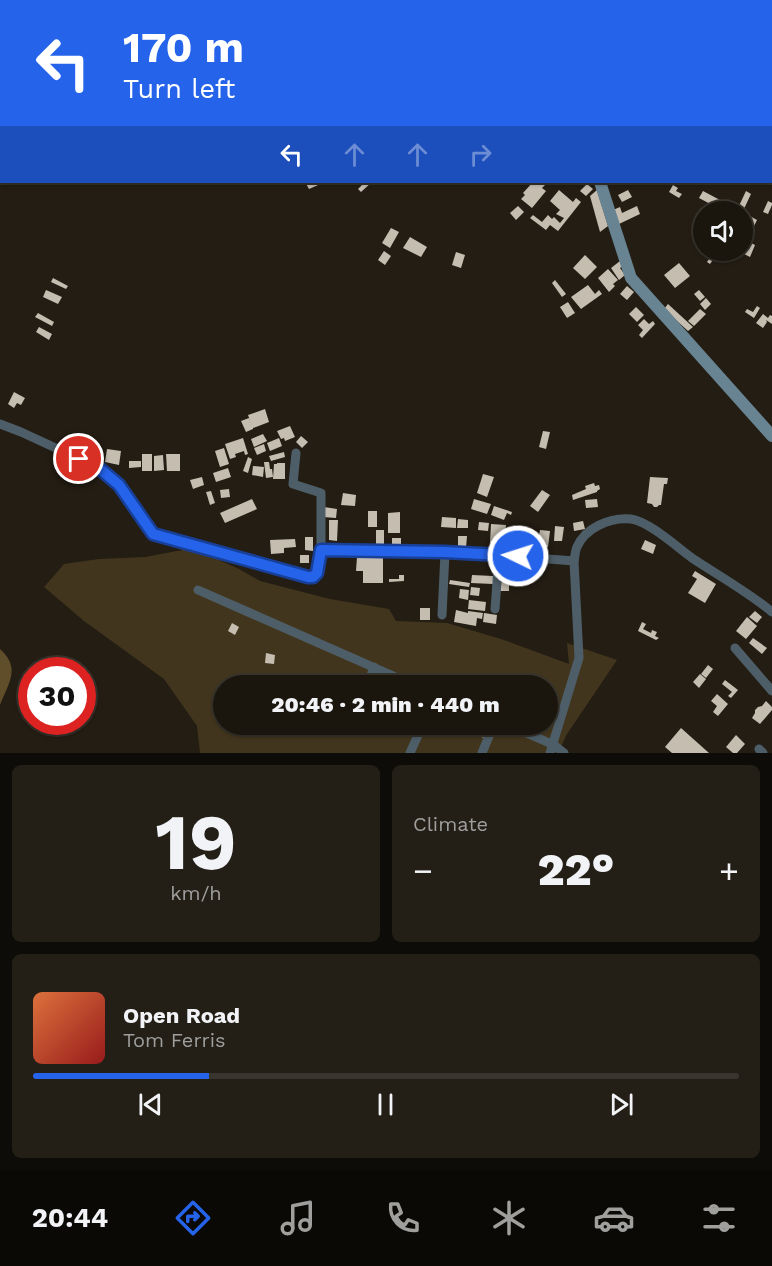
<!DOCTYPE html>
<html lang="en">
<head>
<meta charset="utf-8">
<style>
	body { margin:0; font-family:"Work Sans",sans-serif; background:#231f17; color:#f1f3f6; height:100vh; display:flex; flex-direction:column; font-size:22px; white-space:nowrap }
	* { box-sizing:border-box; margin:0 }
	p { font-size:20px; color:#9f9f9e }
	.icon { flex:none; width:33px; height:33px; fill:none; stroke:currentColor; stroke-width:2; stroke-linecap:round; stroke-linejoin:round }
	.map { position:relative; height:753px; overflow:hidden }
	.sheet { display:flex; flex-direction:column; gap:12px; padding:12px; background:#0e0c08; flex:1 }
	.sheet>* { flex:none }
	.hud { position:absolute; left:0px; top:0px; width:772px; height:183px; box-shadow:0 2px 4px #0004,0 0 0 2px #38352e; background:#2563eb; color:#fff; overflow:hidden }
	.controls { position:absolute; left:693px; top:201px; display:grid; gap:12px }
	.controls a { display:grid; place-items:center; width:60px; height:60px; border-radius:50%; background:#1a160e; box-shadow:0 2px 4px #0004,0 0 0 2px #38352e; font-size:30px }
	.speed { position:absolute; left:18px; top:657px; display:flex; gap:12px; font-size:30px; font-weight:700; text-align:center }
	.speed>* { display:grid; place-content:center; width:78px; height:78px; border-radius:50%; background:#1a160e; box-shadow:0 2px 4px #0004,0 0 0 2px #38352e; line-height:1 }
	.speed .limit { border:9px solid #d22; background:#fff; color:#111 }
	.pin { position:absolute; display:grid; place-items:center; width:51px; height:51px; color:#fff; margin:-26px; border:3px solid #fff; border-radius:50%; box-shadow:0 2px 6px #0007 }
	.me { position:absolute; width:66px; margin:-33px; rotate:274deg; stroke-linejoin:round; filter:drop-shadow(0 0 4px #0008) }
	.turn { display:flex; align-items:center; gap:21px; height:126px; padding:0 24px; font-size:27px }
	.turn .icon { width:78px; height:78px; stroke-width:2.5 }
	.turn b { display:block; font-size:42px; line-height:51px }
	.lanes { display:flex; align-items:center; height:57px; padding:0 24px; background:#0003; justify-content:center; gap:30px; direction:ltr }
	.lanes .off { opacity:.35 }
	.big { font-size:45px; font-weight:800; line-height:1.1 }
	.sheet .widget { flex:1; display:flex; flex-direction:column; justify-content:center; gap:9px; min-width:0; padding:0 21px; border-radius:9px; background:#231f17 }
	.sheet .dial { align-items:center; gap:0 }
	.dial b { font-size:78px; line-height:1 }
	.song { display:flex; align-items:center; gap:18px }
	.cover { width:72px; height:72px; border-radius:9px; background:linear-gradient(135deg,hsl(20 70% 55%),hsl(0 70% 35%)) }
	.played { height:6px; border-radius:3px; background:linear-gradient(90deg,#2563eb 25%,#38352e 25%) }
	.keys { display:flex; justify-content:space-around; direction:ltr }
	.heat { display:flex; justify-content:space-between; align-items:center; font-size:33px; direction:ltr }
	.sheet .tiles { flex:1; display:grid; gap:12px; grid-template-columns:1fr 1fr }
	.widget:last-child { grid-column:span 2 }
	.trip { position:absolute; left:213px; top:675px; width:345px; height:60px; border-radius:30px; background:#1a160e; box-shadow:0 2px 4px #0004,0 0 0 2px #38352e; font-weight:800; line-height:60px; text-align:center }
	.tabs { display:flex; height:96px; justify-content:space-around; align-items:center; background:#0a0906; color:#9f9f9e }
	.tabs .icon { width:42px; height:42px }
	.tabs .active { color:#2563eb }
	.tabs b { font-size:27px; color:#f1f3f6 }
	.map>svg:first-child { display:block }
	.green { fill:#42351d; fill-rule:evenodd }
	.water { fill:#604e2b }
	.building { fill:#c5bdb0 }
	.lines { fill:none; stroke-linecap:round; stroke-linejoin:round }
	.street { stroke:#4e5e68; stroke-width:9 }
	.secondary { stroke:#688392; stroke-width:12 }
	.route-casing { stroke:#184099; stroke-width:15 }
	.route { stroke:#2563eb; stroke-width:10 }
</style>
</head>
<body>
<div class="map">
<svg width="772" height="753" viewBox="0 0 772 753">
	<rect width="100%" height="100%" fill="#231d13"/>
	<path class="green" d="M193 548 239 569 260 581 330 599 389 609 396 621 447 623 501 639 569 664 567 643 617 660 567 734 558 753H200L197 726 164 679 84 621 44 587 64 564 99 559 145 557ZM224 686H548V724H224Z"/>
	<path class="water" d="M0 649C21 668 9 682 0 705Z"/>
	<g class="building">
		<path d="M305 182H325L309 189Z"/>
		<path d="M365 182H372L361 192 358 189Z"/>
		<path d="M533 182 537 184 539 182H543L546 184 542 188 546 191 532 208 521 199 525 195 523 193Z"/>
		<path d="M587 184 593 189 586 196 580 191Z"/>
		<path d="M673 185 678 188 676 191 682 194 679 198 669 192Z"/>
		<path d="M559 190 573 202 576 198 581 202 558 231 550 225 546 230 530 218 533 215 542 222 548 215 552 219 554 217 560 223 564 218 556 214 560 210 550 201Z"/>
		<path d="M597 190 608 226 600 232 590 196Z"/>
		<path d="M628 190 632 197 622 202 618 195Z"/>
		<path d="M703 191 720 200 716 207 699 198Z"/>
		<path d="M746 191 751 194 743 211 738 208Z"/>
		<path d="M768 201 772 203V205L768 214 763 212Z"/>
		<path d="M724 203 741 212H724L721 210Z"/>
		<path d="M518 206 524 212 516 220 510 213Z"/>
		<path d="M637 206 640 214 619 224 613 210 620 207 622 213Z"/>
		<path d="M748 215 757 220 754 226 745 221Z"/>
		<path d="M391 228 399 232 390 248 382 243Z"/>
		<path d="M410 237 427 247 421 257 403 248Z"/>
		<path d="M749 242 755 245 750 257 744 254Z"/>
		<path d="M715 250H720L710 264 707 262Z"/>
		<path d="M384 251 391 256 385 265 378 260Z"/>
		<path d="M456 252 465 255 461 268 452 265Z"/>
		<path d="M585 255 597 267 585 279 573 268Z"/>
		<path d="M620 261 623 266 620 268 625 275 619 280 611 268Z"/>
		<path d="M679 263 690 276 675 288 664 275Z"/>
		<path d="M608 269 618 280 613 284 615 286 609 292 598 278Z"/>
		<path d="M53 278 68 286 66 289 51 282Z"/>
		<path d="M555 280 566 294 562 297 552 283Z"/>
		<path d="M588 285 595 294 599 290 602 294 581 309 571 297Z"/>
		<path d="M627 286 634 292 627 300 620 294Z"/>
		<path d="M46 290 62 297 58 304 43 297Z"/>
		<path d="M699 290 705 297 700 301 694 294Z"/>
		<path d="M706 298 711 304 705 310 700 304Z"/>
		<path d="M568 302 575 313 567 318 560 307Z"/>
		<path d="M668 304 693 327 688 331 664 309Z"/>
		<path d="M757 306 760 308 754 318 745 312 747 309 753 312Z"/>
		<path d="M636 307 644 315 637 322 629 314Z"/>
		<path d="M700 309 706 314 694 326 688 321Z"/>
		<path d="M38 313 54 322 52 326 35 317Z"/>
		<path d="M763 314 768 318 770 315 772 316V324L766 320 767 322 763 328 756 323Z"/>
		<path d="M644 319 649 324 653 321 655 324 642 338 639 335 643 330 638 325Z"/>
		<path d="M39 327 52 334 49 340 36 332Z"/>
		<path d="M14 392 25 398 21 405 17 403 14 408 8 404Z"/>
		<path d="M265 409 269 422 253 428V429L246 432 241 421 249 418 252 426 248 415Z"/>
		<path d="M290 426 295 437 285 441 284 438 281 439 277 431Z"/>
		<path d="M543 431 550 432 546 449 539 447Z"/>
		<path d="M263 434 267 441 254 447 251 439Z"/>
		<path d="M301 436 308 442 302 448 296 442Z"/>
		<path d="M243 438 248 454 245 455 244 451 235 454 236 457 230 459 225 444Z"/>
		<path d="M279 438 282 446 270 451 267 443Z"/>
		<path d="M264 444 266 451 257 455 254 448Z"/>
		<path d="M224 448 229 464 220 467 215 451Z"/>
		<path d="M107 449 121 451 119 465 105 462Z"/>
		<path d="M284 452 285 457 271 461 269 456Z"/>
		<rect x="142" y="454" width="10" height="17"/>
		<path d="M166 454H180V471H167Z"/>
		<path d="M163 455 164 470 154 471V456Z"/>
		<path d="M248 457 252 459 248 473 243 471Z"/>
		<path d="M129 461H141V467L129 468Z"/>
		<path d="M264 462H269L270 469H272L273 477 266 478Z"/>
		<path d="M277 463H285V479H273L274 464H277Z"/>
		<path d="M253 466 264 467 263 477 252 475Z"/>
		<path d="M228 468 231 477 216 482 213 473Z"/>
		<path d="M483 474 494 477 487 497 477 493Z"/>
		<path d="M202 477 204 485 193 489 190 480Z"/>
		<path d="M650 477 668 478 667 484H664L661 505H659L657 507H654L652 504 647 503Z"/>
		<path d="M594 483 595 486 599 485 600 489 597 491V492L573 500 572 495 586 489 585 486Z"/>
		<path d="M229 489 230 497 221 498 220 490Z"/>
		<path d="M542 490 550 495 538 512 530 506Z"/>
		<path d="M211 491 215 503 210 505 206 492Z"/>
		<path d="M343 493 356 495 355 506 341 505Z"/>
		<path d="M252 499 257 509 225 523 220 513Z"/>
		<path d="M474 499 491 504 487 514 471 509Z"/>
		<path d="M597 499 598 507 586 508 585 500Z"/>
		<path d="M494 506 512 512 511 515 507 513 504 520 491 515Z"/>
		<path d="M324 507 337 509 336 518 323 517Z"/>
		<rect x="368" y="511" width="9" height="16"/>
		<path d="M400 512V533H388V513Z"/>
		<path d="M442 517 456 518V528L441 527Z"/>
		<path d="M458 519 468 520V528H457Z"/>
		<path d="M329 520H338L337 541 329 540Z"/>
		<path d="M583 521 585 529 574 531 573 523Z"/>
		<path d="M479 522 489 523 488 531 478 530Z"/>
		<path d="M491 524 506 525 505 544 490 543Z"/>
		<path d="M555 526 564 527 562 541H554Z"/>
		<path d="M376 530H384V545L376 544Z"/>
		<path d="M540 530 550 531 548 547 537 546Z"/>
		<path d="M458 536H467L466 548 458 547Z"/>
		<path d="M305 537H313V551L305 550Z"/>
		<rect x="392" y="538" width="9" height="10"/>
		<path d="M295 539 296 547 284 548V553L271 554 270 540Z"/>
		<path d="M645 540 656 545 653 554 641 549Z"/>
		<path d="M514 544H527V553L513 552Z"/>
		<rect x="300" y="555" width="9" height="8"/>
		<path d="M357 557 383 558V583H363V571H356Z"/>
		<path d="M695 571 716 584 705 603 688 593 697 579 692 576Z"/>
		<path d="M399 575H404V581L389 582V579H399Z"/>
		<path d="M472 575 493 576V584L471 583Z"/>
		<path d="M450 580 470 583 469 587 449 584Z"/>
		<rect x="500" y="582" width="9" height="9"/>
		<path d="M471 587 480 588 479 596 470 595Z"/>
		<path d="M460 589 469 590 468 600 459 598Z"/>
		<path d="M469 600 486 602 485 611 468 609Z"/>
		<rect x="420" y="608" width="10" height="12"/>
		<path d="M456 610 468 613V611L483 613 482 619 477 618 476 626 454 622Z"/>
		<path d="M755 611 762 617 757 623 749 617Z"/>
		<path d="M484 613 497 615 496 624 483 622Z"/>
		<path d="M747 617 757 626 746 639 736 631Z"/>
		<path d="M642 622 646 624 643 629 651 633 652 630 657 632 655 636 659 638 656 640 638 631Z"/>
		<path d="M232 623 239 627 235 635 228 631Z"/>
		<path d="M753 638 767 648 762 654 749 643Z"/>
		<path d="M266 653 275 655 274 664 265 663Z"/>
		<path d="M708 665 713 669 706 678 701 674Z"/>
		<path d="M700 674 706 679 699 688 693 682Z"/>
		<path d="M725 680 738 690 731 698 728 696 732 692 722 684Z"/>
		<path d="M717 694 728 704 718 716 713 712 717 706 711 701Z"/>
		<path d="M766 701 772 707V710L760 724 752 718 755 713V710L758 707 762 706Z"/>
		<path d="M483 724 490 729 483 738 477 733Z"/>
		<path d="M681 728 709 753H672L665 747Z"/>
		<path d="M736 735 745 744 737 753H733L726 747Z"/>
	</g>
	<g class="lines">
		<g class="street">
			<path d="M141 2V0"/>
			<path d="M0 424 21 432 99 468 119 485 152 534 308 577H313L317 573 321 550C406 552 490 554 574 561 575 557 575 551 577 547 585 528 610 517 631 519 648 521 677 547 692 558 719 576 748 592 772 612"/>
			<path d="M296 453 293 484 321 493V550"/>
			<path d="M198 590 416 686"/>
			<path d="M495 609 499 555"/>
			<path d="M442 615 445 553"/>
			<path d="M735 648 772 691"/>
			<path d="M367 686 374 667"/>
			<path d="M506 724 554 745 564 753"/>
			<path d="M348 729 350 724"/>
			<path d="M759 749 763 753"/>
			<path d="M410 753 423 724"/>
			<path d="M482 753 494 724"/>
			<path d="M550 753 579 658 574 561"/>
		</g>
		<g class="secondary">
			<path d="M455 0 456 2"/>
			<path d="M600 182 631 278 772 436"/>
		</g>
	</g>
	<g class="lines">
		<defs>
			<path id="route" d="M79 459 99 468 119 485 153 534 308 577H313L317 573 321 550 445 552 518 556"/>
		</defs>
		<use href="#route" class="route-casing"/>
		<use href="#route" class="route"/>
	</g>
</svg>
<div class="controls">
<a><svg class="icon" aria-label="sound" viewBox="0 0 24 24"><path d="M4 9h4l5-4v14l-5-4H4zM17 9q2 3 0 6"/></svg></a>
</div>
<div class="speed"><div class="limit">30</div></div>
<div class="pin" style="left:79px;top:459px;background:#d93025"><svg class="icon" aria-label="arrive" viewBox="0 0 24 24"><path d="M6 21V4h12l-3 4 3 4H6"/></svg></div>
<svg class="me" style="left:518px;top:556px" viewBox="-20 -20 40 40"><circle r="17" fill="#2563eb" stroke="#fff" stroke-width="3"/><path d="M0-11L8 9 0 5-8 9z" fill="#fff"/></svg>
<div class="trip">20:46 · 2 min · 440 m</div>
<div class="hud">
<div class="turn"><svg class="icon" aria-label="left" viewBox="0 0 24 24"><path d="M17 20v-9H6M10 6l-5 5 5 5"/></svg><div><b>170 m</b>Turn left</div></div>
<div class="lanes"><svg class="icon" aria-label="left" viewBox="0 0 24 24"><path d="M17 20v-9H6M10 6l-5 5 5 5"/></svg><svg class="icon off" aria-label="ahead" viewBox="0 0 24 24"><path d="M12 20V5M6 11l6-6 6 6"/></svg><svg class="icon off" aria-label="ahead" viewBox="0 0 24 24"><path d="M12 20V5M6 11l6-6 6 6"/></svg><svg class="icon off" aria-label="right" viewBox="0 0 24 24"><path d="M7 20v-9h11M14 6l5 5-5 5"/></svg></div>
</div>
</div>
<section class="sheet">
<div class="tiles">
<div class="widget dial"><b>19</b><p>km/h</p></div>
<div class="widget"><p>Climate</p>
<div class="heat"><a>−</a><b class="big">22°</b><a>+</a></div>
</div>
<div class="widget">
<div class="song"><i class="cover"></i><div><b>Open Road</b><p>Tom Ferris</p></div></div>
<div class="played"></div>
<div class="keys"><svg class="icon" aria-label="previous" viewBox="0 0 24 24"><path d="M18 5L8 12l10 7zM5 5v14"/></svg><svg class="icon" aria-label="pause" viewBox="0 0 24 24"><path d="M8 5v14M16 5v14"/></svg><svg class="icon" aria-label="next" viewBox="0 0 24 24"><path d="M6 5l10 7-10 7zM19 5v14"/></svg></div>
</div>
</div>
</section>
<nav class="tabs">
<b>20:44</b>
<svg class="icon active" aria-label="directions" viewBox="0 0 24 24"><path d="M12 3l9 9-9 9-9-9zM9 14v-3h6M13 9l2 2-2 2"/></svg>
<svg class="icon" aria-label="music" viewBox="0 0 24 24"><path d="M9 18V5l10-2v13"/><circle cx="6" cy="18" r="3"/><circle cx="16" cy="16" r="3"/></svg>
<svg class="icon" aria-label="phone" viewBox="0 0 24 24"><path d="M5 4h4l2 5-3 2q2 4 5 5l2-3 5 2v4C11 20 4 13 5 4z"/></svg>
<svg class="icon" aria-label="climate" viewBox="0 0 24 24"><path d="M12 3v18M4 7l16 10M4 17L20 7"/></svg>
<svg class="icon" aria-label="car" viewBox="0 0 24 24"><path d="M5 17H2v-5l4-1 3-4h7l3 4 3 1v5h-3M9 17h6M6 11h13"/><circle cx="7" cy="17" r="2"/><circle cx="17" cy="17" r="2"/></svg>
<svg class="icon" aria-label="filters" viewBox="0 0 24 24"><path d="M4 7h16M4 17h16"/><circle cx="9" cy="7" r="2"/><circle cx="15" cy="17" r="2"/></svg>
</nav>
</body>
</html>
